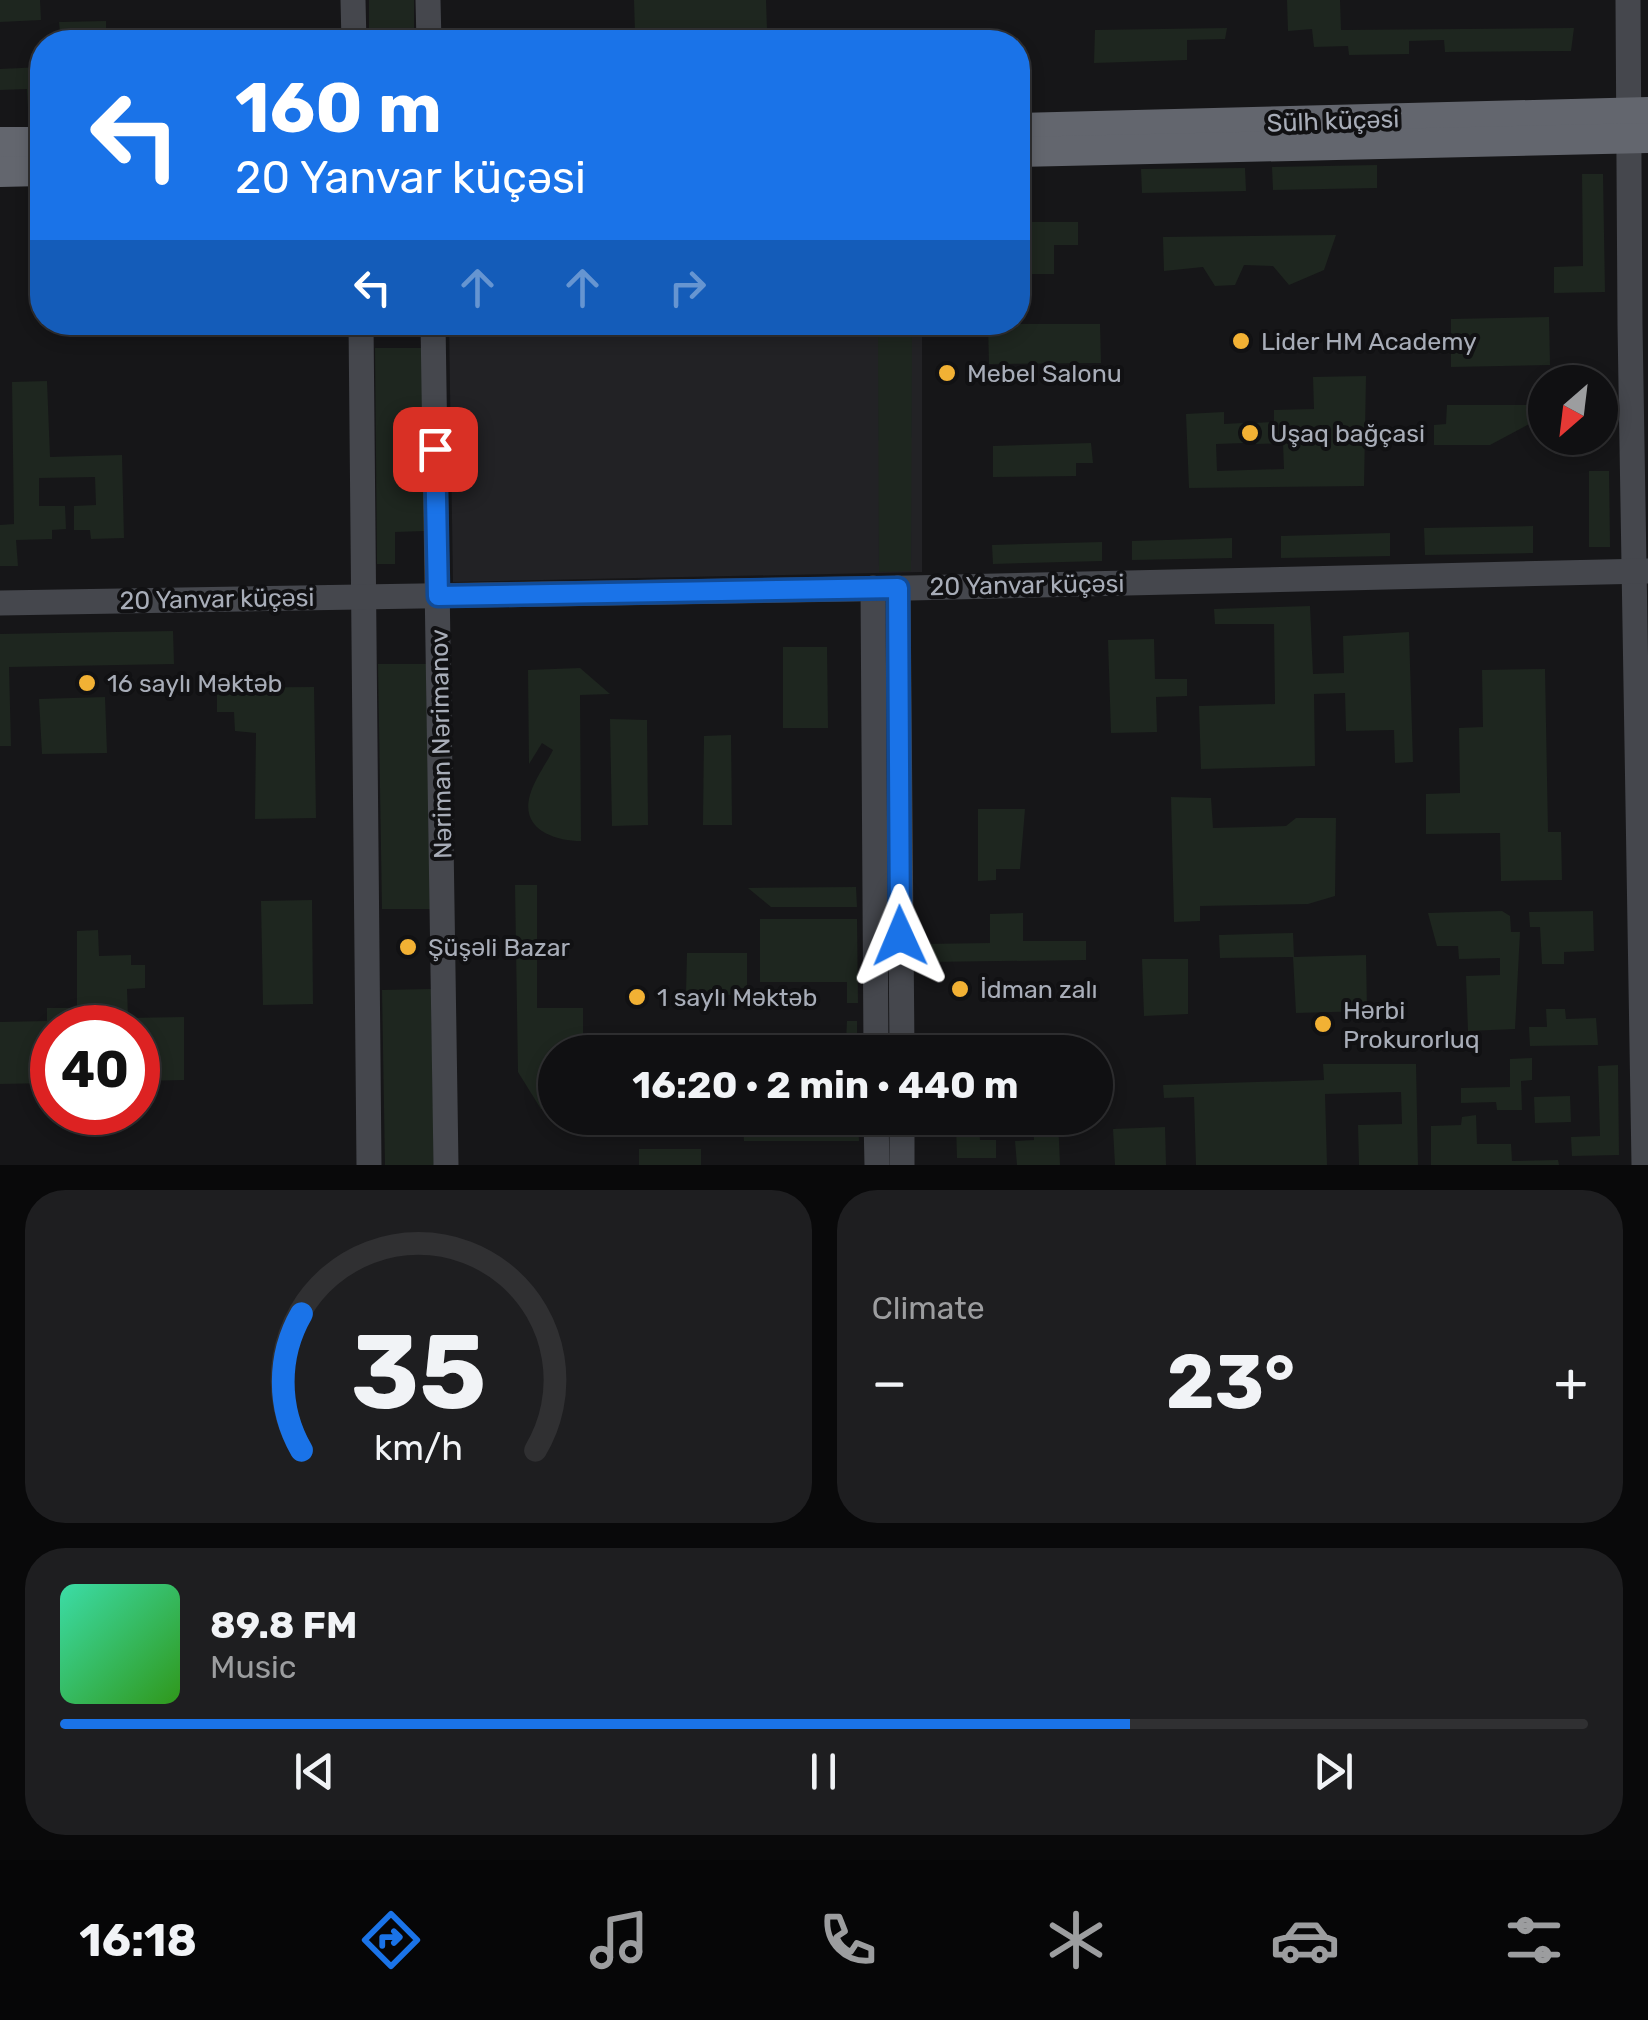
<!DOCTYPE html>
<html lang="en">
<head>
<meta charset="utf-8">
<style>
	body { margin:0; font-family:Rubik,sans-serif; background:#1e1e20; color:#f1f3f6; height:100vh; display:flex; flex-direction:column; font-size:38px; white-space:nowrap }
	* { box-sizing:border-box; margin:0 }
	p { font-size:32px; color:#9c9d9f }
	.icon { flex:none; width:55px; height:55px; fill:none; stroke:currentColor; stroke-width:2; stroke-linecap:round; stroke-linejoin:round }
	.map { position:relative; height:1165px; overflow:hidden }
	.drawer { display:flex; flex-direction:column; gap:25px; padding:25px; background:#09090a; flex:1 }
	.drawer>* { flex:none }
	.top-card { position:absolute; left:30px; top:30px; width:1000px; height:305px; border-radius:40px; box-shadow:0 5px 15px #0003,0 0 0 2px #303032; background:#1a73e8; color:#fff; overflow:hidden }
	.needle { width:65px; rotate:208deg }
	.tools { position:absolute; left:1528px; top:365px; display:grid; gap:20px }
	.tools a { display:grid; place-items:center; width:90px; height:90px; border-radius:50%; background:#101012; box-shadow:0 5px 15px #0003,0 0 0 2px #303032; font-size:50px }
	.speed { position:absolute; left:30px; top:1005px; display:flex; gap:20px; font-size:50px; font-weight:700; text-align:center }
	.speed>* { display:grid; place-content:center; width:130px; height:130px; border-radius:50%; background:#101012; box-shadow:0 5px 15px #0003,0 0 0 2px #303032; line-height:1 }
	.speed .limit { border:15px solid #d22; background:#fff; color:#111 }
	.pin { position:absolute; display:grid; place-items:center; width:85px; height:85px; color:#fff; margin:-42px; border-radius:20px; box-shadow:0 5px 15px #0006 }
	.me { position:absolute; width:110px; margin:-55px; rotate:359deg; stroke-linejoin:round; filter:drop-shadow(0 0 8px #0008) }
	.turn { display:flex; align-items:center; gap:35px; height:210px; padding:0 40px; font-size:45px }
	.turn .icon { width:130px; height:130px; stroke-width:2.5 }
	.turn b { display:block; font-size:70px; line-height:85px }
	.lanes { display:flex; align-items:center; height:95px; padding:0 40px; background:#0003; justify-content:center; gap:50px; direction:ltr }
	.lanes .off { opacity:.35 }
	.big { font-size:75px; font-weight:700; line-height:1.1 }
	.drawer .card { flex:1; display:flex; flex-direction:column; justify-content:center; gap:15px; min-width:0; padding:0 35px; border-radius:40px; background:#1e1e20 }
	.drawer .dial { align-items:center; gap:0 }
	.dial svg { height:260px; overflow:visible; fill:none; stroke:#303032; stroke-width:7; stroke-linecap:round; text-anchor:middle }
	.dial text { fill:#f1f3f6; stroke:none }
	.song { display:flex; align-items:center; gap:30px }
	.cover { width:120px; height:120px; border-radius:15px; background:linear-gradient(135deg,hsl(160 70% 55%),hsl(110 70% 35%)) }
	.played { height:10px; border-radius:5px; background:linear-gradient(90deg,#1a73e8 70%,#303032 70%) }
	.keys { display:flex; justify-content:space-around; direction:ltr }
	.heat { display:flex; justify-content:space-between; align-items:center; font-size:55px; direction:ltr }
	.drawer .tiles { flex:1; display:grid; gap:25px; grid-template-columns:1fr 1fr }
	.card:last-child { grid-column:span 2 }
	.trip { position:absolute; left:538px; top:1035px; width:575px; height:100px; border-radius:50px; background:#101012; box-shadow:0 5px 15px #0003,0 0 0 2px #303032; font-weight:700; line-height:100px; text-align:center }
	.tab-bar { display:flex; height:160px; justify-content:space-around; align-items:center; background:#060607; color:#9c9d9f }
	.tab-bar .icon { width:70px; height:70px }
	.tab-bar .active { color:#1a73e8 }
	.tab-bar b { font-size:45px; color:#f1f3f6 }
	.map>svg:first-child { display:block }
	.built { fill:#222225 }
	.green { fill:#1e261f }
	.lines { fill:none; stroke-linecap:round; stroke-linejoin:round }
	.secondary { stroke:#45474d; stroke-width:25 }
	.highway { stroke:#63666e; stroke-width:30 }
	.route-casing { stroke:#114b97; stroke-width:25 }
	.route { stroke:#1a73e8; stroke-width:18 }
	.poi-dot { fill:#f2b134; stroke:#111113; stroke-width:4 }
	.labels { text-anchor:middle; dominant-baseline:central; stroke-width:8; stroke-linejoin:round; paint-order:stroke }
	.street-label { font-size:25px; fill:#a8adb8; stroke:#111113 }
	.poi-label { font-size:25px; fill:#a8adb8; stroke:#111113; text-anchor:start }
</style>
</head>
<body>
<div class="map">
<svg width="1648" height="1165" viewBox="0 0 1648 1165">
	<rect width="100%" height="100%" fill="#161618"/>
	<path class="built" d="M449 323H922V572L453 582Z"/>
	<g class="green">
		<path d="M0 0H40L41 20 0 22Z"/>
		<rect x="369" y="0" width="45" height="42"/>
		<path d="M634 0H766L767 30 635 33Z"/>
		<path d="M1287 0H1340L1341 30 1574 28 1571 51 1445 52 1444 40 1409 41V54L1349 55 1348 46 1314 47 1312 29 1288 31Z"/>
		<path d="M106 21V42H61L59 22Z"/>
		<path d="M1227 28 1225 39 1187 40V60L1094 63 1095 30Z"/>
		<path d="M42 67V108H28L27 89 0 90V69Z"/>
		<path d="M1377 165V188L1273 190 1272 167Z"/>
		<path d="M1245 168 1246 191 1142 193 1141 169Z"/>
		<path d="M1582 174H1603L1605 292 1554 293V267L1583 266Z"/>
		<path d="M1018 222H1078V245H1054V274H1018Z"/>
		<path d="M1336 235 1324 270 1289 285 1273 266 1244 265 1235 285 1215 286 1203 267 1164 271 1163 237Z"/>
		<path d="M1549 317 1550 365 1451 367V319Z"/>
		<path d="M878 323H912L911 571 879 572Z"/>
		<path d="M988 324H1100L1101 363 989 364Z"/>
		<path d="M375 348H423L425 531 395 532V564H377Z"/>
		<path d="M1366 376 1364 486 1189 488 1186 414 1224 412V424L1243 423 1244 443 1216 444 1217 471 1284 469 1283 443 1256 444 1255 423 1274 422V410L1314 409 1313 377Z"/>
		<path d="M47 381 50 457 122 455 124 538 91 539 90 530H74V506L96 505 95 477 39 478V506H65L66 529 52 530V539L16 540 18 566H0V525L14 524 12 382Z"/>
		<path d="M1447 405H1531V423L1490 445H1434V425L1446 424Z"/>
		<path d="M1091 443 1093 463H1076V476L993 477V446Z"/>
		<path d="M1589 471H1609L1610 547H1589Z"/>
		<path d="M1533 526V553L1425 555 1424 528Z"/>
		<path d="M1390 533V556L1281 558V536Z"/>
		<path d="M1232 538V558L1132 560V541Z"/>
		<path d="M1102 542V561L993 564 992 545Z"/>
		<path d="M1310 606 1313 674 1344 673 1343 636 1409 632 1413 762 1395 763 1394 730 1346 731 1345 693 1314 694 1315 766 1201 769 1199 706 1275 704 1274 624H1215L1214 609Z"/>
		<path d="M173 631 174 664 9 667 11 746H0V634Z"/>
		<path d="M1154 639 1155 679H1187V696L1156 697 1157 732 1111 733 1108 640Z"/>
		<path d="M783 647H827L828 728H783Z"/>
		<path d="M378 664H426L430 909H382Z"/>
		<path d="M580 668 610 694 580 695 581 841C554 841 520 829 530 795 534 780 546 764 553 750L542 743 529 764 528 670Z"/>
		<path d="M1545 669 1548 832H1561L1562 880 1501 881 1500 833 1426 834V794L1460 793 1459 728 1483 727 1482 670Z"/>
		<path d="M314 687 316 818 255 819 256 733 235 731 234 712H217V688Z"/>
		<path d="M105 697 107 753 42 754 39 699Z"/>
		<path d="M610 719 647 720 648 825 612 826Z"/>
		<path d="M731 735 732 825H703L704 736Z"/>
		<path d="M1171 797 1211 798 1213 828 1286 826 1296 818H1336L1335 896 1308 904 1200 906V921L1174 922Z"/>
		<path d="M978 809H1025L1020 869H996V880L978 881Z"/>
		<path d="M515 885H537V1008H583V1052H555V1109H541L518 1072Z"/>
		<path d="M856 887 857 907H771L748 888Z"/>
		<path d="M312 900 313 1004 263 1005 261 901Z"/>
		<path d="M1502 911 1510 916 1511 932H1520L1515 1029 1468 1031 1466 976 1500 975V958L1459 959 1458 946H1437L1428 913Z"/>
		<path d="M1593 911 1594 951 1564 952V964H1542L1540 927H1530L1529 912Z"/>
		<path d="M1023 913V941H1086V960L926 962 925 944 990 943V914Z"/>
		<path d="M760 919H857L858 1003H847V982H760Z"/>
		<path d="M98 930 99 956 131 955V965H145V988L127 989 128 1018 184 1017V1080L138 1081V1028H52V1083L0 1084V1022L47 1021V1008H77V931Z"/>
		<path d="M1293 933 1294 957 1366 955 1367 1011 1296 1013 1293 957 1220 958 1219 935Z"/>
		<path d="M687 953H747V988H737L736 995 686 994Z"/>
		<path d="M1142 959H1188V1014L1144 1016Z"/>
		<path d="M431 989 434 1165H385L382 990Z"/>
		<path d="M1546 1009H1565L1566 1019 1596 1018 1598 1045 1530 1046 1529 1027H1547Z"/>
		<path d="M847 1021H857V1052H732L731 1047 718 1046V1035H739L740 1042H846Z"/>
		<path d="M1532 1058V1080L1521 1081 1522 1110H1497L1496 1102 1461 1103V1088L1510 1087V1059Z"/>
		<path d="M1323 1064H1416L1418 1165H1359L1358 1125 1402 1124 1401 1092 1325 1094 1327 1165H1196L1194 1097 1164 1098 1163 1085 1324 1080Z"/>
		<path d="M1618 1065 1619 1155 1572 1156 1571 1137 1600 1136 1598 1066Z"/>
		<path d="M1570 1096 1571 1122 1535 1123 1534 1097Z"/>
		<path d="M1476 1115 1477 1144H1511L1512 1161 1558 1160 1559 1165H1431V1126L1461 1125 1462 1117Z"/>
		<path d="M772 1118H810L811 1122H849L850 1118H858L859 1141H744L743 1127H762Z"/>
		<path d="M1033 1118H1058L1060 1165H1017L1015 1141 1034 1140Z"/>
		<path d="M979 1123 980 1140H996V1158H957L956 1124Z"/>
		<path d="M1165 1127 1166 1165H1115L1113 1129Z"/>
		<rect x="639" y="1149" width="62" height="16"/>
	</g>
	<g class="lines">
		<g class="secondary">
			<path d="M353 0 354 42"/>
			<path d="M428 0 429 42"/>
			<path d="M1628 0 1630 325 1644 1165"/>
			<path d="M361 322 369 1165"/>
			<path d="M433 322 446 1165"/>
			<path d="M873 588 876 1052"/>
			<path d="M898 588 902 1052"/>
			<path d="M0 603 910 588 1648 571"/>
			<path d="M876 1118 877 1165"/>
			<path d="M902 1118V1165"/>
		</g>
		<g class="highway">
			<path d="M1018 128 1648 112"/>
			<path d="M0 142H42"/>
			<path d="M1018 152 1648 138"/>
			<path d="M0 172 42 171"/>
		</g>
	</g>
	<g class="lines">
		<defs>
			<path id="route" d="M435 449 438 596 898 588 900 936"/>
		</defs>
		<use href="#route" class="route-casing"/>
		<use href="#route" class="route"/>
	</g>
	<g class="poi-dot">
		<circle cx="1241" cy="341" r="10"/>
		<circle cx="947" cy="373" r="10"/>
		<circle cx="1250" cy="433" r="10"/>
		<circle cx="87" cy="683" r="10"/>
		<circle cx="408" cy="947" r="10"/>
		<circle cx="960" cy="989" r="10"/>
		<circle cx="637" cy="997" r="10"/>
		<circle cx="1323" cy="1024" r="10"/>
	</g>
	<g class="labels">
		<g class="street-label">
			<text transform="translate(1333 121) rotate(-2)">Sülh küçəsi</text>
			<text transform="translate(1027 585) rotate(-1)">20 Yanvar küçəsi</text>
			<text transform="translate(217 599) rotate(-1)">20 Yanvar küçəsi</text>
			<text transform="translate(441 744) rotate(-91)">Nəriman Nərimanov</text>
		</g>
		<g class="poi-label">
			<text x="1261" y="341">Lider HM Academy</text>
			<text x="967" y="373">Mebel Salonu</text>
			<text x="1270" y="433">Uşaq bağçasi</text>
			<text x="107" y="683">16 saylı Məktəb</text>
			<text x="428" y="947">Şüşəli Bazar</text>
			<text x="980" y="989">İdman zalı</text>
			<text x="657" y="997">1 saylı Məktəb</text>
			<text x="1343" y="1010">Hərbi<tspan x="1343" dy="29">Prokurorluq</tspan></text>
		</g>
	</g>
</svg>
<div class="tools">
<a><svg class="needle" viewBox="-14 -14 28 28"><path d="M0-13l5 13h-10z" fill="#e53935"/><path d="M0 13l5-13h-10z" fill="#9c9d9f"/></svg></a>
</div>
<div class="speed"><div class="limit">40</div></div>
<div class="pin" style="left:435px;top:449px;background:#d93025"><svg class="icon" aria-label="arrive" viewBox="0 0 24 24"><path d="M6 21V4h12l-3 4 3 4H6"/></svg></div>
<svg class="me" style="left:900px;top:936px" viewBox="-20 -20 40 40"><path d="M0-17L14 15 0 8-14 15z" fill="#1a73e8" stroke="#fff" stroke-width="4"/></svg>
<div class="trip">16:20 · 2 min · 440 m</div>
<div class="top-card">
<div class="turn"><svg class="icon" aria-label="left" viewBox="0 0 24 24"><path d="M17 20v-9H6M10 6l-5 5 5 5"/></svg><div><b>160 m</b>20 Yanvar küçəsi</div></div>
<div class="lanes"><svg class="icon" aria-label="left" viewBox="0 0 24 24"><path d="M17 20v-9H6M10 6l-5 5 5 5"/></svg><svg class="icon off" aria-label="ahead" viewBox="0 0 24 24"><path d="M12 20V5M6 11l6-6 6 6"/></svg><svg class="icon off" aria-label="ahead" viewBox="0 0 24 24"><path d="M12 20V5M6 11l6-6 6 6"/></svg><svg class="icon off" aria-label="right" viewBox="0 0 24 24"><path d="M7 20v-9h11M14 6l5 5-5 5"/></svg></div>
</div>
</div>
<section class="drawer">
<div class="tiles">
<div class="card dial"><svg viewBox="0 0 100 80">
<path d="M14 69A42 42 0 1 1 86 69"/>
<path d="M14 69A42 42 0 0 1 14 27" stroke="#1a73e8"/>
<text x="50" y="56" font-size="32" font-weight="700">35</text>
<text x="50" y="72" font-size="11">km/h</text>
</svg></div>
<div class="card"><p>Climate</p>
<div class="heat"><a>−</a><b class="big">23°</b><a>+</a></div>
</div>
<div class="card">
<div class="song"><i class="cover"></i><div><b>89.8 FM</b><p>Music</p></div></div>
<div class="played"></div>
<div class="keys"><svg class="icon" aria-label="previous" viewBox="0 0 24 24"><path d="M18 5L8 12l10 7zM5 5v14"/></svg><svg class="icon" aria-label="pause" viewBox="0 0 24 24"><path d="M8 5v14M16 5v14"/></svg><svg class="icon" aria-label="next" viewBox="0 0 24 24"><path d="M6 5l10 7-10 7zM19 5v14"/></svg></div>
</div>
</div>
</section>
<nav class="tab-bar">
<b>16:18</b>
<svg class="icon active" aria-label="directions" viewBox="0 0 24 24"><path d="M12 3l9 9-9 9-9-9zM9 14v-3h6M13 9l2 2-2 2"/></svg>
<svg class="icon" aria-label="music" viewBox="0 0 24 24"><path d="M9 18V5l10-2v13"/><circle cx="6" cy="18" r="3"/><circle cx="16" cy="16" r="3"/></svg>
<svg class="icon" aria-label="phone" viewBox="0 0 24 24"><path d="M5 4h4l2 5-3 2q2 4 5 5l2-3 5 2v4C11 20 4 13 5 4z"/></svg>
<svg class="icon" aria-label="climate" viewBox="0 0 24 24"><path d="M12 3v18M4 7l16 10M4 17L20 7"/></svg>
<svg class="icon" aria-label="car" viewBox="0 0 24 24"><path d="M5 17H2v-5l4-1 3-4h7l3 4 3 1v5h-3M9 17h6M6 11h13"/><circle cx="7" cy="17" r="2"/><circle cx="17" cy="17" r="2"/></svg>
<svg class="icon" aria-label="filters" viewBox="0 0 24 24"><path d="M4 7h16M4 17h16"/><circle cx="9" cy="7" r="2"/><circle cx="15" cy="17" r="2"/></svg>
</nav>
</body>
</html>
